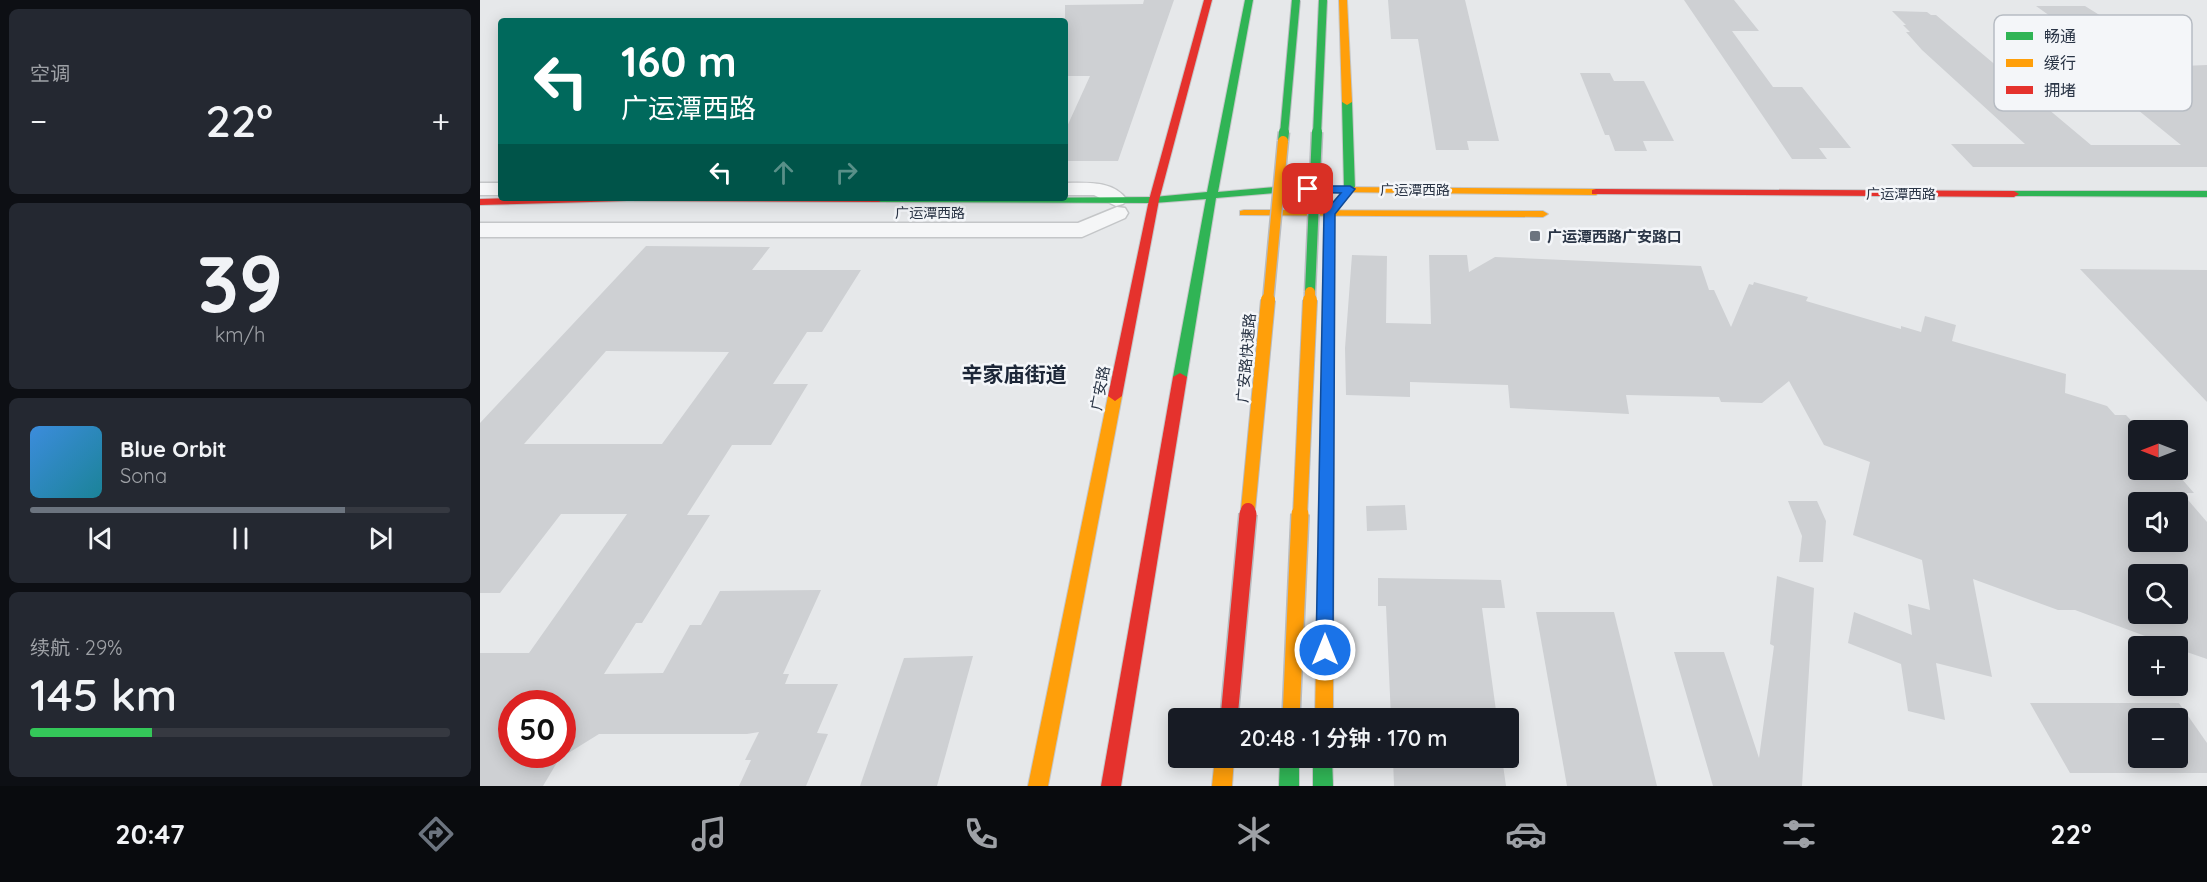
<!DOCTYPE html>
<html lang="zh">
<head>
<meta charset="utf-8">
<style>
	body { margin:0; font-family:Quicksand,"Noto Sans SC",sans-serif; background:#242831; color:#f1f3f6; height:100vh; display:flex; flex-direction:column; font-size:22px; white-space:nowrap }
	* { box-sizing:border-box; margin:0 }
	p { font-size:20px; color:#9ea1a6 }
	.icon { flex:none; width:33px; height:33px; fill:none; stroke:currentColor; stroke-width:2; stroke-linecap:round; stroke-linejoin:round }
	.map { position:relative; flex:1; overflow:hidden }
	.panel { display:flex; flex-direction:column; gap:9px; padding:9px; background:#0d0f14; width:480px }
	.panel>* { flex:none }
	.hud { position:absolute; left:18px; top:18px; width:570px; height:183px; border-radius:6px; box-shadow:0 3px 15px #0003; background:#00695c; color:#fff; overflow:hidden }
	.needle { width:39px; rotate:270deg }
	.fabs { position:absolute; left:1648px; top:420px; display:grid; gap:12px }
	.fabs a { display:grid; place-items:center; width:60px; height:60px; border-radius:6px; background:#171b24; box-shadow:0 3px 15px #0003; font-size:30px }
	.speed { position:absolute; left:18px; top:690px; display:flex; gap:12px; font-size:30px; font-weight:700; text-align:center }
	.speed>* { display:grid; place-content:center; width:78px; height:78px; border-radius:50%; background:#171b24; box-shadow:0 3px 15px #0003; line-height:1 }
	.speed .limit { border:9px solid #d22; background:#fff; color:#111 }
	.pin { position:absolute; display:grid; place-items:center; width:51px; height:51px; color:#fff; margin:-26px; border-radius:12px; box-shadow:0 3px 9px #0006 }
	.me { position:absolute; width:66px; margin:-33px; rotate:0deg; stroke-linejoin:round; filter:drop-shadow(0 0 4px #0008) }
	.turn { display:flex; align-items:center; gap:21px; height:126px; padding:0 24px; font-size:27px }
	.turn .icon { width:78px; height:78px; stroke-width:2.5 }
	.turn b { display:block; font-size:42px; line-height:51px }
	.lanes { display:flex; align-items:center; height:57px; padding:0 24px; background:#0003; justify-content:center; gap:30px; direction:ltr }
	.lanes .off { opacity:.35 }
	.big { font-size:45px; font-weight:600; line-height:1.1 }
	.panel .widget { flex:1; display:flex; flex-direction:column; justify-content:center; gap:9px; min-width:0; padding:0 21px; border-radius:9px; background:#242831 }
	.panel .dial { align-items:center; gap:0 }
	.dial b { font-size:78px; line-height:1 }
	.song { display:flex; align-items:center; gap:18px }
	.cover { width:72px; height:72px; border-radius:9px; background:linear-gradient(135deg,hsl(210 70% 55%),hsl(190 70% 35%)) }
	.played { height:6px; border-radius:3px; background:linear-gradient(90deg,#6c747f 75%,#363941 75%) }
	.keys { display:flex; justify-content:space-around; direction:ltr }
	.heat { display:flex; justify-content:space-between; align-items:center; font-size:33px; direction:ltr }
	.charge { height:9px; border-radius:4px; background:linear-gradient(90deg,#34c759 29%,#363941 0) }
	.trip { position:absolute; left:688px; top:708px; width:351px; height:60px; border-radius:6px; background:#171b24; box-shadow:0 3px 15px #0003; font-weight:600; line-height:60px; text-align:center }
	.menu { display:flex; height:96px; justify-content:space-around; align-items:center; background:#090b0e; color:#9ea1a6 }
	.menu .icon { width:42px; height:42px }
	.menu .selected { color:#6c747f }
	.menu b { font-size:27px; color:#f1f3f6 }
	main { display:flex; flex:1; min-height:0 }
	.map>svg:first-child { display:block }
	.building { fill:#ced0d3; fill-rule:evenodd }
	.lines { fill:none; stroke-linecap:round; stroke-linejoin:round }
	.street-casing { stroke:#c4c6c8; stroke-width:3 }
	.fast-casing { stroke:#c4c6c8; stroke-width:2 }
	.slow-casing { stroke:#c4c6c8; stroke-width:2 }
	.jam-casing { stroke:#c4c6c8; stroke-width:2 }
	.street { fill:#f5f6f7; fill-rule:evenodd }
	.fast { fill:#30b455; fill-rule:evenodd }
	.slow { fill:#ff9f0a; fill-rule:evenodd }
	.jam { fill:#e5322d; fill-rule:evenodd }
	.fast-bridge-far1-casing { stroke:#b8bbbf; stroke-width:10; stroke-linecap:butt }
	.fast-bridge-casing { stroke:#b8bbbf; stroke-width:13; stroke-linecap:butt }
	.slow-bridge-far2-casing { stroke:#b8bbbf; stroke-width:13; stroke-linecap:butt }
	.slow-bridge-far1-casing { stroke:#b8bbbf; stroke-width:16; stroke-linecap:butt }
	.slow-bridge-casing { stroke:#b8bbbf; stroke-width:20; stroke-linecap:butt }
	.jam-bridge-far1-casing { stroke:#b8bbbf; stroke-width:16; stroke-linecap:butt }
	.jam-bridge-casing { stroke:#b8bbbf; stroke-width:20; stroke-linecap:butt }
	.fast-bridge-far1 { stroke:#30b455; stroke-width:8 }
	.fast-bridge { stroke:#30b455; stroke-width:10 }
	.slow-bridge-far2 { stroke:#ff9f0a; stroke-width:10 }
	.slow-bridge-far1 { stroke:#ff9f0a; stroke-width:14 }
	.slow-bridge { stroke:#ff9f0a; stroke-width:17 }
	.jam-bridge-far1 { stroke:#e5322d; stroke-width:14 }
	.jam-bridge { stroke:#e5322d; stroke-width:17 }
	.route { fill:#1a73e8; stroke:#114b97; stroke-width:1.5 }
	.poi-dot { fill:#6c747f; stroke:#f4f6f9; stroke-width:2 }
	.labels { text-anchor:middle; dominant-baseline:central; stroke-width:5; stroke-linejoin:round; paint-order:stroke }
	.far-street-label { font-size:14px; fill:#2a3546; stroke:#f4f6f9 }
	.poi-label { font-size:15px; font-weight:bold; fill:#2a3546; stroke:#f4f6f9; text-anchor:start }
	.street-label { font-size:15px; fill:#2a3546; stroke:#f4f6f9 }
	.district-label { font-size:21px; font-weight:bold; fill:#1c2637; stroke:#f4f6f9 }
	.key { fill:#f4f6f9; stroke:#b7bcc3; stroke-width:1.5 }
	.key-label { font-size:16px; fill:#2a3546 }
</style>
</head>
<body>
<main>
<section class="panel">
<div class="widget"><p>空调</p>
<div class="heat"><a>−</a><b class="big">22°</b><a>+</a></div>
</div>
<div class="widget dial"><b>39</b><p>km/h</p></div>
<div class="widget">
<div class="song"><i class="cover"></i><div><b>Blue Orbit</b><p>Sona</p></div></div>
<div class="played"></div>
<div class="keys"><svg class="icon" aria-label="previous" viewBox="0 0 24 24"><path d="M18 5L8 12l10 7zM5 5v14"/></svg><svg class="icon" aria-label="pause" viewBox="0 0 24 24"><path d="M8 5v14M16 5v14"/></svg><svg class="icon" aria-label="next" viewBox="0 0 24 24"><path d="M6 5l10 7-10 7zM19 5v14"/></svg></div>
</div>
<div class="widget"><p>续航 · 29%</p><b class="big">145 km</b><div class="charge"></div></div>
</section>
<div class="map">
<svg width="1727" height="786" viewBox="0 0 1727 786">
	<rect width="100%" height="100%" fill="#e6e8ea"/>
	<g class="building">
		<path d="M664 0H694L638 161H585V131L610 76H585V5L663 4Z"/>
		<path d="M908 0H985L1019 141H987L989 150H956L938 39H911Z"/>
		<path d="M1204 0H1254L1279 31H1252L1293 87H1322L1371 148H1339L1347 159H1312Z"/>
		<path d="M1556 6H1605L1666 44 1671 43 1703 66 1727 65V167H1493L1471 144H1545L1442 50 1426 32H1430L1423 25H1426L1412 11 1447 12 1451 15H1456L1611 145H1701L1658 110H1660L1578 47 1633 61Z"/>
		<path d="M1100 73H1130L1134 81H1164L1194 141H1163L1167 151H1135L1129 135H1125Z"/>
		<path d="M166 246 290 247 272 270H381L342 332H327L293 384H328L291 445H252L207 515H230L162 623H156L124 674 183 673 210 625H221L240 591 341 590 303 674H309L305 684H358L337 733 348 734 326 786H259L271 760H265L279 732 267 734H119L82 757V704H32V754H82L63 786H0V653H49L147 514H81L20 593H0V423ZM126 351 249 352 182 444H44Z"/>
		<path d="M872 255 907 256 906 323 951 324 949 255H987L989 272 1015 257 1221 266 1229 290H1234L1251 327 1269 284 1273 285 1274 282 1328 297 1326 301 1421 329V326L1441 332 1445 316 1476 325 1472 341 1586 374 1585 393 1627 406 1635 415H1646L1660 430 1659 470H1694L1714 493H1702L1727 522V659L1698 649V646H1692L1595 610H1578L1493 579 1512 677 1456 663 1465 720 1428 711 1421 664 1368 643 1374 612 1432 635 1428 604 1450 610 1442 560 1373 535 1390 462 1344 445 1309 381 1282 403 1241 402 1239 397 1146 395 1149 414 1030 408 1028 385 930 382V397L866 395 865 348ZM1659 502H1698V542H1659ZM1659 574H1698V614H1659Z"/>
		<path d="M1600 269 1727 270V402Z"/>
		<path d="M1308 501H1337L1346 521 1343 562H1319L1322 536Z"/>
		<path d="M925 505 927 530 887 531 886 506Z"/>
		<path d="M1297 576 1334 588 1322 786H1233L1194 652H1244L1279 758 1294 646 1290 644Z"/>
		<path d="M898 578 1021 580 1025 608H1002L1017 718H911L906 606H898Z"/>
		<path d="M1056 612H1134L1177 786H1087Z"/>
		<path d="M493 656 457 786H380L424 658Z"/>
		<path d="M1550 703H1699L1727 743V773H1590ZM1659 718H1698V758H1659Z"/>
		<path d="M913 758H1022L1026 786H914Z"/>
	</g>
	<g class="lines">
		<defs>
			<g id="street">
				<rect x="0" y="183" width="21" height="12"/>
				<path d="M585 183C606 183 633 180 647 200L643 204 636 206 614 195H585Z"/>
				<path d="M637 207 645 208 648 213 645 218 602 237H0V223H598Z"/>
			</g>
			<g id="fast">
				<path d="M765 0H773L738 192 807 186 860 187 864 189 862 102 867 99 872 102 875 189 854 213V432L852 436H842L840 432 844 213 861 193 807 192 736 198 707 377 700 381 693 377 726 199 674 203 399 202 394 199 674 197 727 192Z"/>
				<path d="M1534 191H1727V197L1530 196V192Z"/>
				<path d="M800 758H819V786H799Z"/>
				<path d="M833 758H852L853 786H833Z"/>
			</g>
			<g id="slow">
				<path d="M859 0H867L872 102 867 105 862 102Z"/>
				<path d="M860 187 1116 189 1121 192 1116 195 856 192 855 190Z"/>
				<path d="M764 210 1063 211 1068 214 1063 217 760 215V211Z"/>
				<path d="M635 391 642 396 568 786H548L628 396Z"/>
				<path d="M847 427 852 428 854 432 853 718H835L840 432 842 428Z"/>
				<path d="M735 758H754L752 786H732Z"/>
			</g>
			<g id="jam">
				<path d="M724 0H732L679 200 642 396 635 401 628 396 669 200Z"/>
				<path d="M1116 189 1534 191 1539 194 1534 197 1112 194V190Z"/>
				<path d="M30 198H404V199L399 202 147 201 0 205V199Z"/>
				<path d="M700 373 707 377 641 786H621L693 377Z"/>
			</g>
		</defs>
		<use href="#street" class="street-casing"/>
		<use href="#fast" class="fast-casing"/>
		<use href="#slow" class="slow-casing"/>
		<use href="#jam" class="jam-casing"/>
		<use href="#street" class="street"/>
		<use href="#fast" class="fast"/>
		<use href="#slow" class="slow"/>
		<use href="#jam" class="jam"/>
		<defs>
			<g id="fast-bridge-far1">
				<path d="M804 134 816 0"/>
				<path d="M837 134 843 0"/>
			</g>
			<g id="fast-bridge">
				<path d="M803 141 804 132"/>
				<path d="M830 292 837 132"/>
			</g>
			<g id="slow-bridge-far2">
				<path d="M788 302 803 141"/>
				<path d="M830 302V292"/>
			</g>
			<g id="slow-bridge-far1">
				<path d="M768 510 788 300"/>
				<path d="M820 516 830 300"/>
			</g>
			<path id="slow-bridge" d="M811 718 820 514"/>
			<path id="jam-bridge-far1" d="M767 516 768 510"/>
			<path id="jam-bridge" d="M749 718 768 514"/>
		</defs>
		<use href="#fast-bridge-far1" class="fast-bridge-far1-casing"/>
		<use href="#fast-bridge" class="fast-bridge-casing"/>
		<use href="#slow-bridge-far2" class="slow-bridge-far2-casing"/>
		<use href="#slow-bridge-far1" class="slow-bridge-far1-casing"/>
		<use href="#slow-bridge" class="slow-bridge-casing"/>
		<use href="#jam-bridge-far1" class="jam-bridge-far1-casing"/>
		<use href="#jam-bridge" class="jam-bridge-casing"/>
		<use href="#fast-bridge-far1" class="fast-bridge-far1"/>
		<use href="#fast-bridge" class="fast-bridge"/>
		<use href="#slow-bridge-far2" class="slow-bridge-far2"/>
		<use href="#slow-bridge-far1" class="slow-bridge-far1"/>
		<use href="#slow-bridge" class="slow-bridge"/>
		<use href="#jam-bridge-far1" class="jam-bridge-far1"/>
		<use href="#jam-bridge" class="jam-bridge"/>
	</g>
	<path class="route" d="M870 186 875 189 855 214 853 650 851 655 845 657 838 655 836 650 844 213 861 193 828 192 823 189 828 186Z"/>
	<rect class="poi-dot" x="1049" y="230" width="12" height="12" rx="3"/>
	<g class="labels">
		<g class="far-street-label">
			<text x="935" y="190">广运潭西路</text>
			<text x="1421" y="194">广运潭西路</text>
			<text x="450" y="213">广运潭西路</text>
		</g>
		<g class="poi-label">
			<text x="1067" y="236">广运潭西路广安路口</text>
		</g>
		<g class="street-label">
			<text transform="translate(766 358) rotate(-85)">广安路快速路</text>
			<text transform="translate(620 388) rotate(-79)">广安路</text>
		</g>
		<g class="district-label">
			<text x="534" y="374">辛家庙街道</text>
		</g>
	</g>
	<rect x="1514" y="15" width="198" height="96" rx="9" class="key"/>
	<rect x="1526" y="32" width="27" height="8" fill="#30b455"/>
	<rect x="1526" y="59" width="27" height="8" fill="#ff9f0a"/>
	<rect x="1526" y="86" width="27" height="8" fill="#e5322d"/>
	<g class="key-label">
		<text x="1564" y="42">畅通</text>
		<text x="1564" y="69">缓行</text>
		<text x="1564" y="96">拥堵</text>
	</g>
</svg>
<div class="fabs">
<a><svg class="needle" viewBox="-14 -14 28 28"><path d="M0-13l5 13h-10z" fill="#e53935"/><path d="M0 13l5-13h-10z" fill="#9ea1a6"/></svg></a>
<a><svg class="icon" aria-label="sound" viewBox="0 0 24 24"><path d="M4 9h4l5-4v14l-5-4H4zM17 9q2 3 0 6"/></svg></a>
<a><svg class="icon" aria-label="search" viewBox="0 0 24 24"><circle cx="10" cy="10" r="6"/><path d="M15 15l6 6"/></svg></a>
<a>+</a>
<a>−</a>
</div>
<div class="speed"><div class="limit">50</div></div>
<div class="pin" style="left:828px;top:189px;background:#d93025"><svg class="icon" aria-label="arrive" viewBox="0 0 24 24"><path d="M6 21V4h12l-3 4 3 4H6"/></svg></div>
<svg class="me" style="left:845px;top:650px" viewBox="-20 -20 40 40"><circle r="17" fill="#1a73e8" stroke="#fff" stroke-width="3"/><path d="M0-11L8 9 0 5-8 9z" fill="#fff"/></svg>
<div class="trip">20:48 · 1 分钟 · 170 m</div>
<div class="hud">
<div class="turn"><svg class="icon" aria-label="left" viewBox="0 0 24 24"><path d="M17 20v-9H6M10 6l-5 5 5 5"/></svg><div><b>160 m</b>广运潭西路</div></div>
<div class="lanes"><svg class="icon" aria-label="left" viewBox="0 0 24 24"><path d="M17 20v-9H6M10 6l-5 5 5 5"/></svg><svg class="icon off" aria-label="ahead" viewBox="0 0 24 24"><path d="M12 20V5M6 11l6-6 6 6"/></svg><svg class="icon off" aria-label="right" viewBox="0 0 24 24"><path d="M7 20v-9h11M14 6l5 5-5 5"/></svg></div>
</div>
</div>
</main>
<nav class="menu">
<b>20:47</b>
<svg class="icon selected" aria-label="directions" viewBox="0 0 24 24"><path d="M12 3l9 9-9 9-9-9zM9 14v-3h6M13 9l2 2-2 2"/></svg>
<svg class="icon" aria-label="music" viewBox="0 0 24 24"><path d="M9 18V5l10-2v13"/><circle cx="6" cy="18" r="3"/><circle cx="16" cy="16" r="3"/></svg>
<svg class="icon" aria-label="phone" viewBox="0 0 24 24"><path d="M5 4h4l2 5-3 2q2 4 5 5l2-3 5 2v4C11 20 4 13 5 4z"/></svg>
<svg class="icon" aria-label="climate" viewBox="0 0 24 24"><path d="M12 3v18M4 7l16 10M4 17L20 7"/></svg>
<svg class="icon" aria-label="car" viewBox="0 0 24 24"><path d="M5 17H2v-5l4-1 3-4h7l3 4 3 1v5h-3M9 17h6M6 11h13"/><circle cx="7" cy="17" r="2"/><circle cx="17" cy="17" r="2"/></svg>
<svg class="icon" aria-label="filters" viewBox="0 0 24 24"><path d="M4 7h16M4 17h16"/><circle cx="9" cy="7" r="2"/><circle cx="15" cy="17" r="2"/></svg>
<b>22°</b>
</nav>
</body>
</html>
